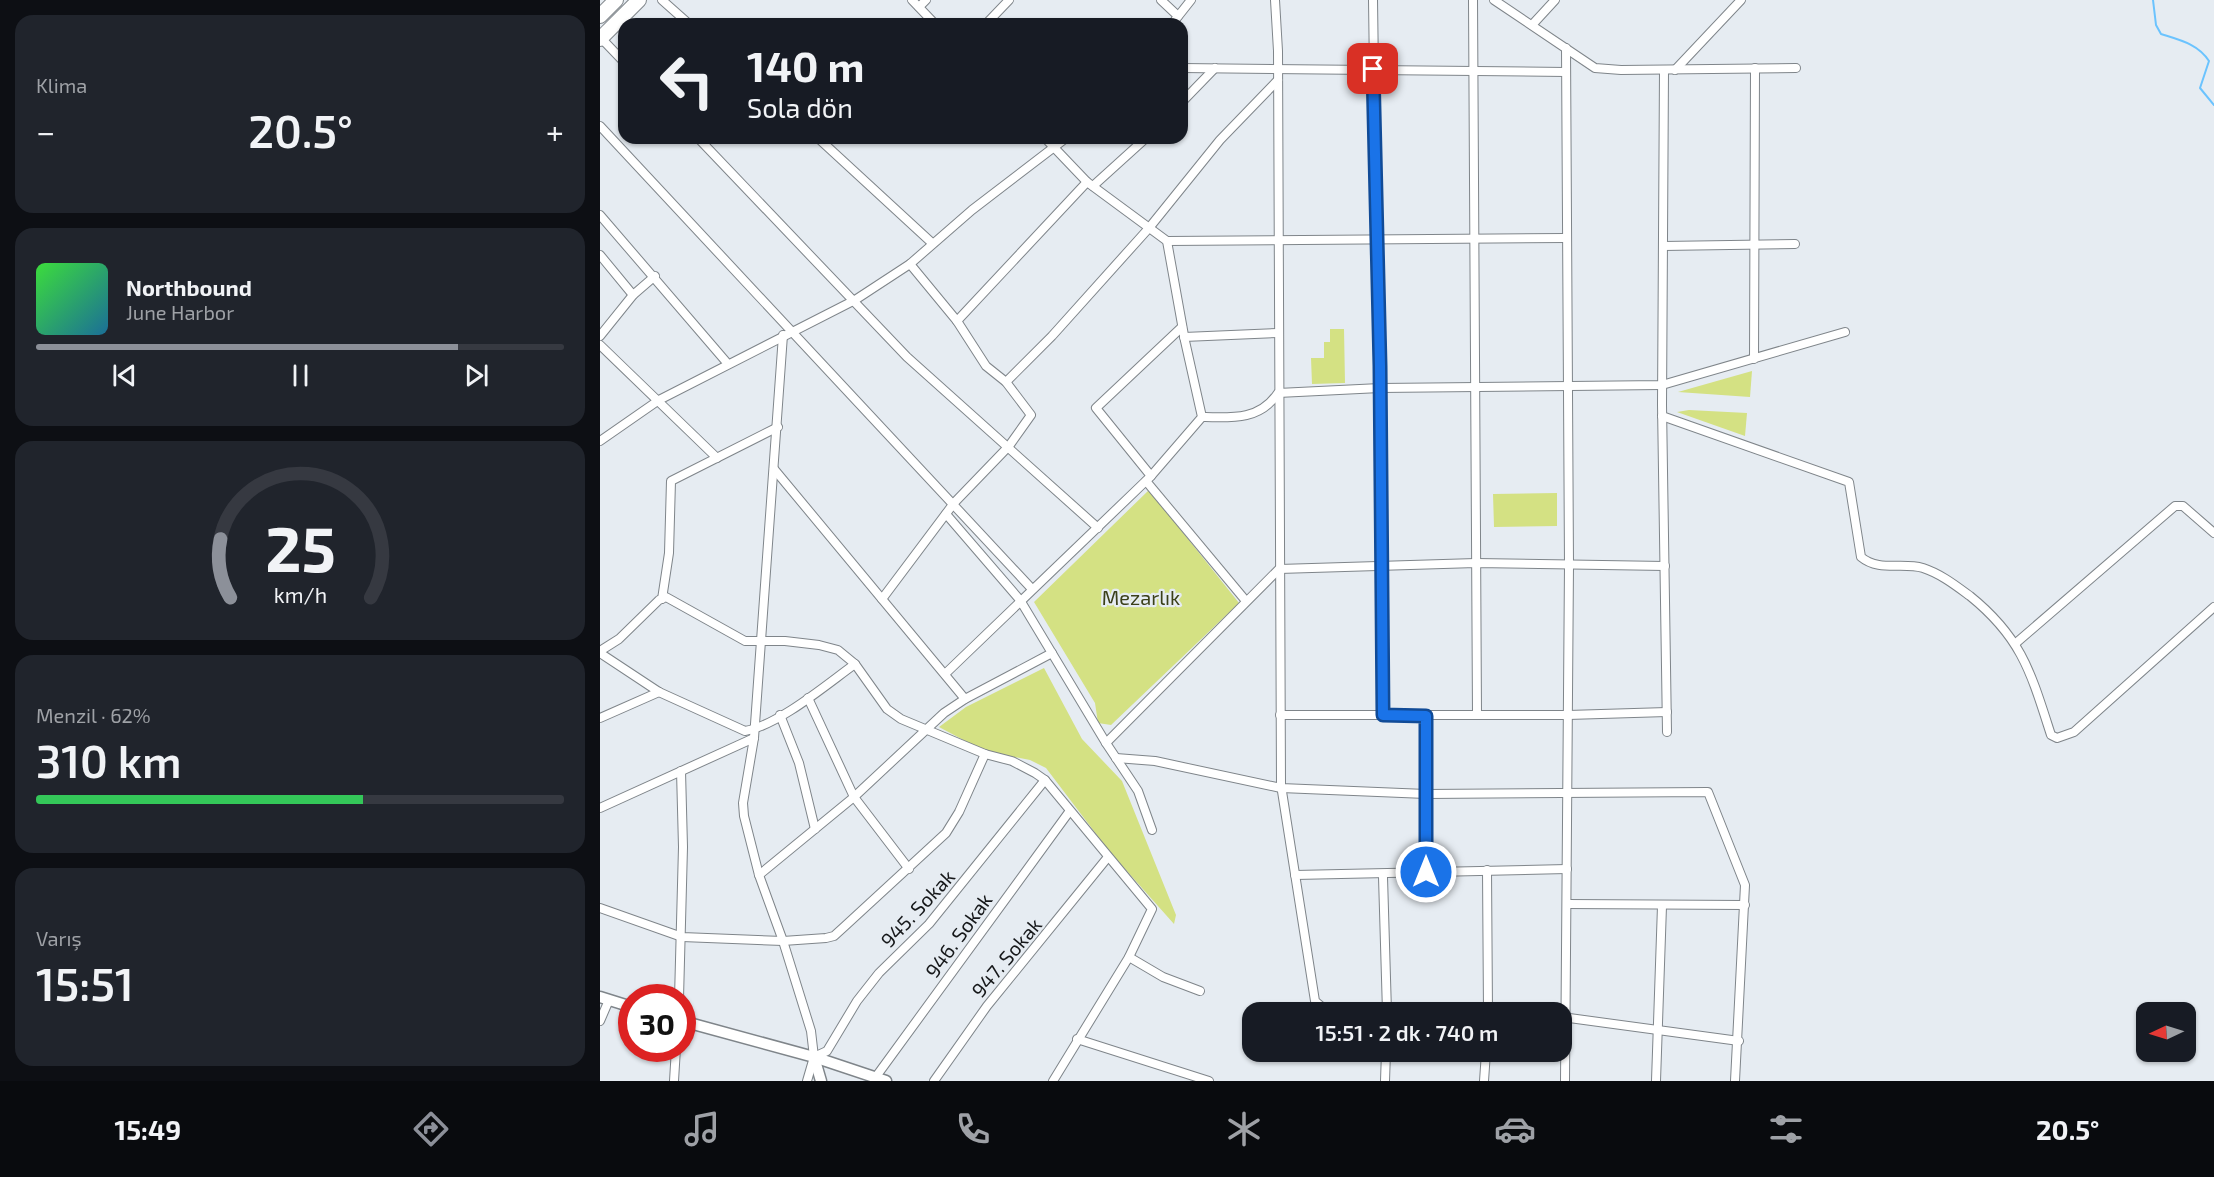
<!DOCTYPE html>
<html lang="tr">
<head>
<meta charset="utf-8">
<style>
	body { margin:0; font-family:"Exo 2",sans-serif; background:#20242c; color:#f1f3f6; height:100vh; display:flex; flex-direction:column; font-size:22px; white-space:nowrap }
	* { box-sizing:border-box; margin:0 }
	p { font-size:20px; color:#9ea1a6 }
	.icon { flex:none; width:33px; height:33px; fill:none; stroke:currentColor; stroke-width:2; stroke-linecap:round; stroke-linejoin:round }
	.map { position:relative; flex:1; overflow:hidden }
	.panel { display:flex; flex-direction:column; gap:15px; padding:15px; background:#0d0f14; width:600px }
	.panel>* { flex:none }
	.banner { position:absolute; left:18px; top:18px; width:570px; height:126px; border-radius:18px; box-shadow:0 2px 4px #0004; background:#171b24; color:#f1f3f6; overflow:hidden }
	.needle { width:39px; rotate:266deg }
	.buttons { position:absolute; left:1536px; top:1002px; display:grid; gap:12px }
	.buttons a { display:grid; place-items:center; width:60px; height:60px; border-radius:12px; background:#171b24; box-shadow:0 2px 4px #0004; font-size:30px }
	.speed { position:absolute; left:18px; top:984px; display:flex; gap:12px; font-size:30px; font-weight:700; text-align:center }
	.speed>* { display:grid; place-content:center; width:78px; height:78px; border-radius:50%; background:#171b24; box-shadow:0 2px 4px #0004; line-height:1 }
	.speed .limit { border:9px solid #d22; background:#fff; color:#111 }
	.pin { position:absolute; display:grid; place-items:center; width:51px; height:51px; color:#fff; margin:-26px; border-radius:12px; box-shadow:0 3px 9px #0006 }
	.me { position:absolute; width:66px; margin:-33px; rotate:0deg; stroke-linejoin:round; filter:drop-shadow(0 0 4px #0008) }
	.turn { display:flex; align-items:center; gap:21px; height:126px; padding:0 30px; font-size:27px }
	.turn .icon { width:78px; height:78px; stroke-width:2.5 }
	.turn b { display:block; font-size:42px; line-height:51px }
	.big { font-size:45px; font-weight:600; line-height:1.1 }
	.panel .card { flex:1; display:flex; flex-direction:column; justify-content:center; gap:9px; min-width:0; padding:0 21px; border-radius:18px; background:#20242c }
	.panel .dial { align-items:center; gap:0 }
	.dial svg { height:156px; overflow:visible; fill:none; stroke:#363941; stroke-width:7; stroke-linecap:round; text-anchor:middle }
	.dial text { fill:#f1f3f6; stroke:none }
	.song { display:flex; align-items:center; gap:18px }
	.cover { width:72px; height:72px; border-radius:9px; background:linear-gradient(135deg,hsl(120 70% 55%),hsl(200 70% 35%)) }
	.played { height:6px; border-radius:3px; background:linear-gradient(90deg,#8c9099 80%,#363941 80%) }
	.keys { display:flex; justify-content:space-around; direction:ltr }
	.heat { display:flex; justify-content:space-between; align-items:center; font-size:33px; direction:ltr }
	.charge { height:9px; border-radius:4px; background:linear-gradient(90deg,#34c759 62%,#363941 0) }
	.trip { position:absolute; left:642px; top:1002px; width:330px; height:60px; border-radius:18px; background:#171b24; box-shadow:0 2px 4px #0004; font-weight:600; line-height:60px; text-align:center }
	.menu { display:flex; height:96px; justify-content:space-around; align-items:center; background:#090b0e; color:#9ea1a6 }
	.menu .icon { width:42px; height:42px }
	.menu .selected { color:#8c9099 }
	.menu b { font-size:27px; color:#f1f3f6 }
	main { display:flex; flex:1; min-height:0 }
	.map>svg:first-child { display:block }
	.green { fill:#d4e183 }
	.lines { fill:none; stroke-linecap:round; stroke-linejoin:round }
	.stream { stroke:#6bc3fe; stroke-width:2 }
	.minor-casing { stroke:#7f858a; stroke-width:10 }
	.tertiary-casing { stroke:#7f858a; stroke-width:13 }
	.trunk-casing { stroke:#7f858a; stroke-width:16 }
	.minor { stroke:#fff; stroke-width:8 }
	.tertiary { stroke:#fff; stroke-width:10 }
	.trunk { stroke:#fff; stroke-width:14 }
	.route-casing { stroke:#114b97; stroke-width:15 }
	.route { stroke:#1a73e8; stroke-width:10 }
	.labels { text-anchor:middle; dominant-baseline:central; stroke-width:4.5; stroke-linejoin:round; paint-order:stroke }
	.park-label { font-size:20px; fill:#3b4019; stroke:#e6ecf2 }
	.street-label { font-size:20px; fill:#16181a; stroke:#e6ecf2 }
</style>
</head>
<body>
<main>
<section class="panel">
<div class="card"><p>Klima</p>
<div class="heat"><a>−</a><b class="big">20.5°</b><a>+</a></div>
</div>
<div class="card">
<div class="song"><i class="cover"></i><div><b>Northbound</b><p>June Harbor</p></div></div>
<div class="played"></div>
<div class="keys"><svg class="icon" aria-label="previous" viewBox="0 0 24 24"><path d="M18 5L8 12l10 7zM5 5v14"/></svg><svg class="icon" aria-label="pause" viewBox="0 0 24 24"><path d="M8 5v14M16 5v14"/></svg><svg class="icon" aria-label="next" viewBox="0 0 24 24"><path d="M6 5l10 7-10 7zM19 5v14"/></svg></div>
</div>
<div class="card dial"><svg viewBox="0 0 100 80">
<path d="M14 69A42 42 0 1 1 86 69"/>
<path d="M14 69A42 42 0 0 1 9 39" stroke="#8c9099"/>
<text x="50" y="56" font-size="32" font-weight="700">25</text>
<text x="50" y="72" font-size="11">km/h</text>
</svg></div>
<div class="card"><p>Menzil · 62%</p><b class="big">310 km</b><div class="charge"></div></div>
<div class="card"><p>Varış</p><b class="big">15:51</b></div>
</section>
<div class="map">
<svg width="1614" height="1081" viewBox="0 0 1614 1081">
	<rect width="100%" height="100%" fill="#e6ecf2"/>
	<g class="green">
		<path d="M730 329H744L745 383 712 384 711 358H724V342H730Z"/>
		<path d="M1152 371 1150 397 1078 392Z"/>
		<path d="M1089 410 1147 413 1145 436 1077 412Z"/>
		<path d="M549 490 639 603 511 725 498 723 495 703 434 602Z"/>
		<path d="M957 493V526L894 527 893 494Z"/>
		<path d="M444 668 482 739 522 781 576 915 574 924 509 851 446 768 430 760 384 751 339 727 366 707Z"/>
	</g>
	<g class="lines">
		<path class="stream" d="M1553 0 1556 25 1561 34C1580 40 1598 44 1609 61L1600 88 1614 105"/>
		<defs>
			<g id="minor">
				<path d="M62 0 89 24"/>
				<path d="M312 0 335 24"/>
				<path d="M561 0 578 16"/>
				<path d="M675 0 678 51 681 785 715 1001 728 1012"/>
				<path d="M773 0 783 715"/>
				<path d="M873 0 877 715"/>
				<path d="M894 0 995 68 1021 70 1196 68"/>
				<path d="M319 7 326 0"/>
				<path d="M386 24 409 0"/>
				<path d="M572 24 591 0"/>
				<path d="M932 25 955 0"/>
				<path d="M1 38 24 62"/>
				<path d="M582 68 966 72"/>
				<path d="M1064 70 1062 405 1067 732"/>
				<path d="M1075 70 1141 0"/>
				<path d="M582 102 615 68"/>
				<path d="M0 126 432 589"/>
				<path d="M98 138 307 357 498 528"/>
				<path d="M218 138 332 243"/>
				<path d="M493 186 546 138"/>
				<path d="M0 215 128 364"/>
				<path d="M567 241 966 238"/>
				<path d="M1063 246 1195 244"/>
				<path d="M0 255 33 295"/>
				<path d="M357 321 487 182"/>
				<path d="M183 335 154 738 143 803 144 816 159 875 183 941 211 1031 214 1057 207 1081"/>
				<path d="M0 336 33 295 55 276"/>
				<path d="M584 337 678 333"/>
				<path d="M0 345 117 458"/>
				<path d="M1154 359 1155 68"/>
				<path d="M406 382 452 336 549 228 620 140 678 80"/>
				<path d="M1062 416 1249 482 1261 557C1279 572 1302 562 1323 568 1341 574 1355 585 1370 596 1422 638 1431 673 1451 735L1457 738 1474 732 1614 607"/>
				<path d="M602 417C633 418 660 420 678 393L780 388 1062 385 1245 332"/>
				<path d="M0 441 59 400 255 300 310 264 372 210 466 138"/>
				<path d="M174 469 365 699"/>
				<path d="M551 476 496 408 582 327"/>
				<path d="M546 481 646 601"/>
				<path d="M346 514 420 600 506 743 538 791 552 830"/>
				<path d="M62 599 69 553 71 481 178 427"/>
				<path d="M282 599 354 503 409 446 431 415 406 382 386 366 357 321 310 264"/>
				<path d="M1416 643 1575 506H1583L1614 533"/>
				<path d="M0 651 19 639 59 600 66 597 145 641H185L219 645 238 650 255 664 287 709 301 719 385 754 412 761 435 773 445 780 552 909 529 957 453 1081"/>
				<path d="M0 653 59 692 145 731C179 725 227 684 255 664"/>
				<path d="M345 674 551 476 602 417 585 341 567 241 487 182 445 138"/>
				<path d="M208 698 254 797 309 869"/>
				<path d="M180 715 199 763 215 829"/>
				<path d="M680 715H968L1067 712"/>
				<path d="M826 715 827 872"/>
				<path d="M0 718 59 692"/>
				<path d="M506 743 679 569 876 563 1065 566"/>
				<path d="M516 758 555 761 681 788 826 794 1108 792 1145 885 1135 1081"/>
				<path d="M0 808 154 738"/>
				<path d="M887 870 888 1012"/>
				<path d="M159 875 254 797 344 713 365 699 452 653"/>
				<path d="M695 875 967 869"/>
				<path d="M783 877 787 1012"/>
				<path d="M967 904 1145 905"/>
				<path d="M0 908 82 937 183 941 226 938 234 936 245 926 346 833 359 812 385 754"/>
				<path d="M529 957 563 977 600 991"/>
				<path d="M79 998 83 847 81 771"/>
				<path d="M962 1017 1139 1041"/>
				<path d="M0 1021 9 1000"/>
				<path d="M477 1039 609 1081"/>
				<path d="M214 1057 227 1051 257 1001 279 973 329 924 445 780"/>
				<path d="M275 1078 469 812"/>
				<path d="M74 1081 76 1048"/>
				<path d="M334 1081 387 1006 508 857"/>
				<path d="M785 1081 786 1052"/>
				<path d="M884 1081 886 1052"/>
				<path d="M965 1081 969 565 966 48"/>
				<path d="M1056 1081 1062 906"/>
			</g>
			<g id="tertiary">
				<path d="M0 997 32 1007"/>
				<path d="M82 1021 214 1057 286 1081"/>
				<path d="M214 1057 221 1081"/>
			</g>
			<g id="trunk">
				<path d="M0 16 16 0"/>
				<path d="M0 39 39 0"/>
			</g>
		</defs>
		<use href="#minor" class="minor-casing"/>
		<use href="#tertiary" class="tertiary-casing"/>
		<use href="#trunk" class="trunk-casing"/>
		<use href="#minor" class="minor"/>
		<use href="#tertiary" class="tertiary"/>
		<use href="#trunk" class="trunk"/>
	</g>
	<g class="lines">
		<defs>
			<path id="route" d="M773 69 780 366 783 715 826 716V872"/>
		</defs>
		<use href="#route" class="route-casing"/>
		<use href="#route" class="route"/>
	</g>
	<g class="labels">
		<g class="park-label">
			<text x="541" y="597">Mezarlık</text>
		</g>
		<g class="street-label">
			<text transform="translate(317 908) rotate(-47)">945. Sokak</text>
			<text transform="translate(358 935) rotate(-54)">946. Sokak</text>
			<text transform="translate(406 957) rotate(-50)">947. Sokak</text>
		</g>
	</g>
</svg>
<div class="buttons">
<a><svg class="needle" viewBox="-14 -14 28 28"><path d="M0-13l5 13h-10z" fill="#e53935"/><path d="M0 13l5-13h-10z" fill="#9ea1a6"/></svg></a>
</div>
<div class="speed"><div class="limit">30</div></div>
<div class="pin" style="left:773px;top:69px;background:#d93025"><svg class="icon" aria-label="arrive" viewBox="0 0 24 24"><path d="M6 21V4h12l-3 4 3 4H6"/></svg></div>
<svg class="me" style="left:826px;top:872px" viewBox="-20 -20 40 40"><circle r="17" fill="#1a73e8" stroke="#fff" stroke-width="3"/><path d="M0-11L8 9 0 5-8 9z" fill="#fff"/></svg>
<div class="trip">15:51 · 2 dk · 740 m</div>
<div class="banner">
<div class="turn"><svg class="icon" aria-label="left" viewBox="0 0 24 24"><path d="M17 20v-9H6M10 6l-5 5 5 5"/></svg><div><b>140 m</b>Sola dön</div></div>
</div>
</div>
</main>
<nav class="menu">
<b>15:49</b>
<svg class="icon selected" aria-label="directions" viewBox="0 0 24 24"><path d="M12 3l9 9-9 9-9-9zM9 14v-3h6M13 9l2 2-2 2"/></svg>
<svg class="icon" aria-label="music" viewBox="0 0 24 24"><path d="M9 18V5l10-2v13"/><circle cx="6" cy="18" r="3"/><circle cx="16" cy="16" r="3"/></svg>
<svg class="icon" aria-label="phone" viewBox="0 0 24 24"><path d="M5 4h4l2 5-3 2q2 4 5 5l2-3 5 2v4C11 20 4 13 5 4z"/></svg>
<svg class="icon" aria-label="climate" viewBox="0 0 24 24"><path d="M12 3v18M4 7l16 10M4 17L20 7"/></svg>
<svg class="icon" aria-label="car" viewBox="0 0 24 24"><path d="M5 17H2v-5l4-1 3-4h7l3 4 3 1v5h-3M9 17h6M6 11h13"/><circle cx="7" cy="17" r="2"/><circle cx="17" cy="17" r="2"/></svg>
<svg class="icon" aria-label="filters" viewBox="0 0 24 24"><path d="M4 7h16M4 17h16"/><circle cx="9" cy="7" r="2"/><circle cx="15" cy="17" r="2"/></svg>
<b>20.5°</b>
</nav>
</body>
</html>
